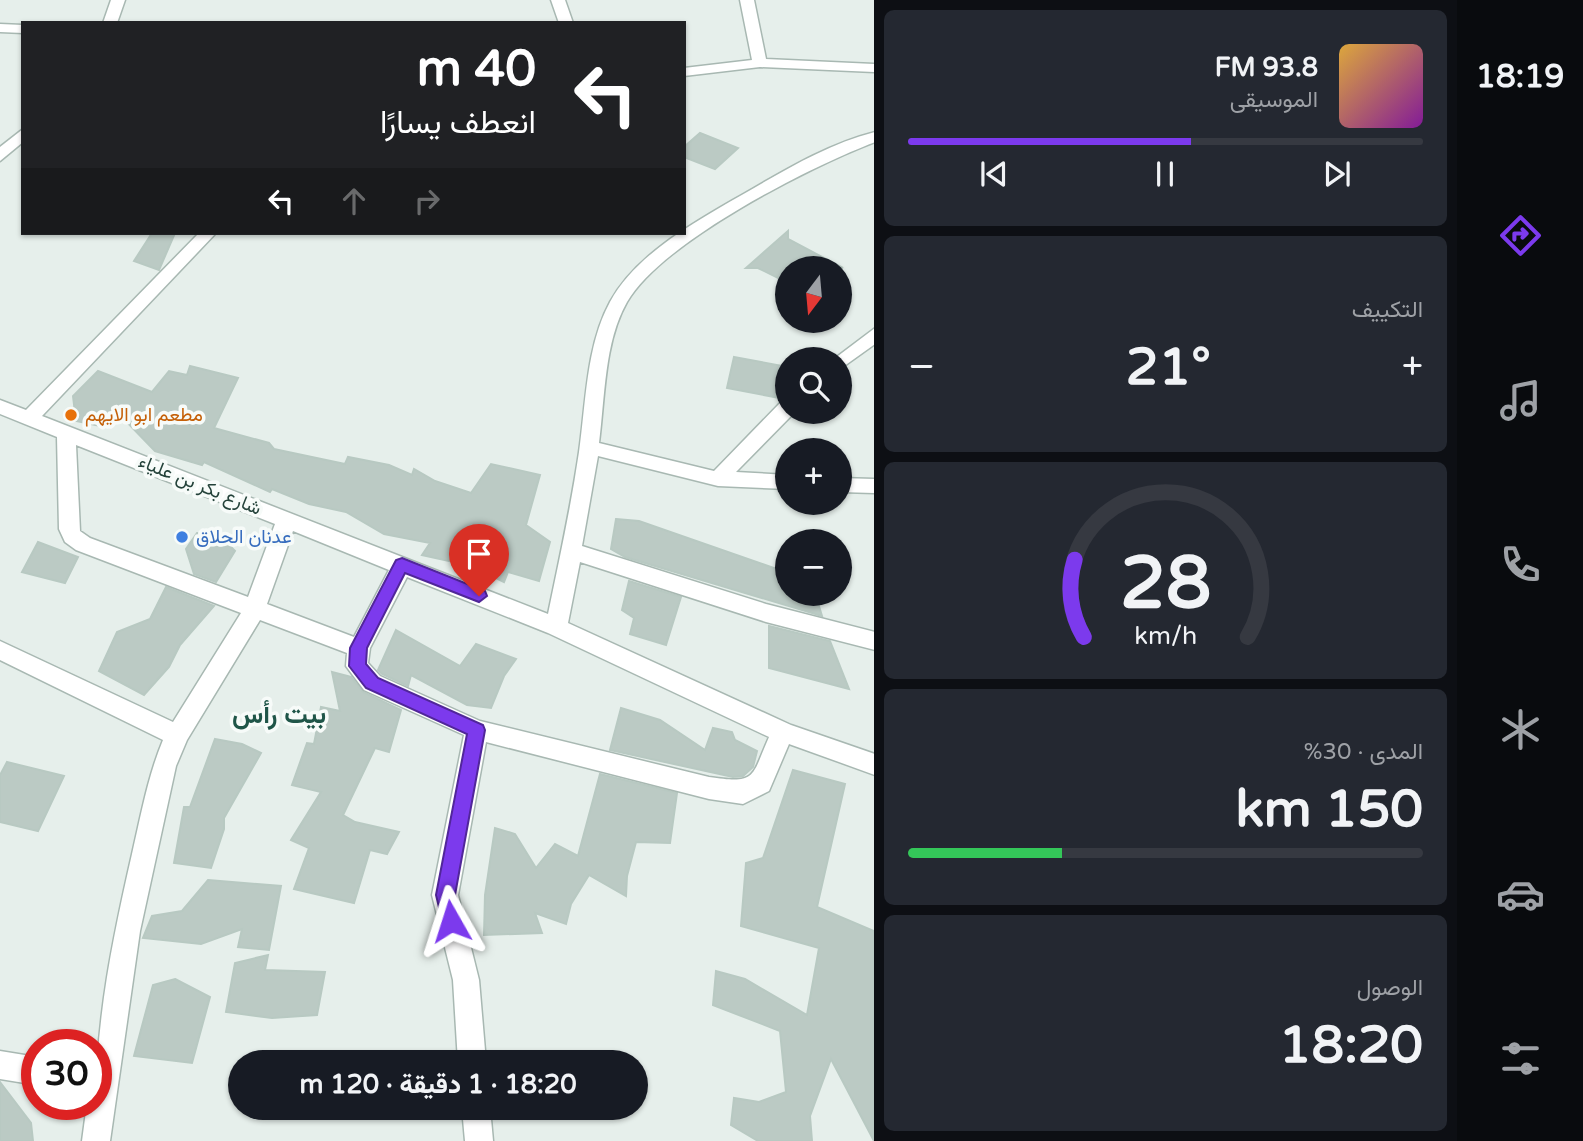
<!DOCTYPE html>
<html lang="ar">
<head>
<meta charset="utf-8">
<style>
	body { margin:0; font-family:"Varela Round",Vazirmatn,sans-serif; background:#242831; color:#f1f3f6; direction:rtl; height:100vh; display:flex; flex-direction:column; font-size:26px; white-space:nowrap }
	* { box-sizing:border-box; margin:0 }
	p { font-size:23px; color:#9ea1a6 }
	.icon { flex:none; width:38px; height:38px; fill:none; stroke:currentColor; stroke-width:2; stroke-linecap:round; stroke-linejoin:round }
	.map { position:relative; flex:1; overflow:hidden; direction:ltr }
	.panel { display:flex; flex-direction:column; gap:10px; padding:10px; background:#0d0f14; width:583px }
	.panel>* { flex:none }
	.hud { position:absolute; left:21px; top:21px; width:665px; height:214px; border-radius:0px; box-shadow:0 2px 5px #0004; direction:rtl; background:#202124; color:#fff; overflow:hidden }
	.needle { width:46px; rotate:196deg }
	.tools { position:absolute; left:775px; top:256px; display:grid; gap:14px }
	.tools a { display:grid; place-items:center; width:77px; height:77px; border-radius:50%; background:#171b24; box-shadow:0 2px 5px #0004; font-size:35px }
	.speed { position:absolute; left:21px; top:1029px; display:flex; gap:14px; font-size:35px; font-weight:700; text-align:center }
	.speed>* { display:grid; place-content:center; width:91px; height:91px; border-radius:50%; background:#171b24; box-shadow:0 2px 5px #0004; line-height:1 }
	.speed .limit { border:10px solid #d22; background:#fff; color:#111 }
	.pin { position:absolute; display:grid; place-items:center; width:60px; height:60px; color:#fff; margin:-72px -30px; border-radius:50% 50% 50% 0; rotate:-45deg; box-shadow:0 0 7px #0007 }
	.pin .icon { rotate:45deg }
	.me { position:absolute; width:77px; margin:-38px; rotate:354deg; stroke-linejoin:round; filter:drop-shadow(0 0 5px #0008) }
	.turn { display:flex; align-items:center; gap:24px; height:147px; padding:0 35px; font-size:32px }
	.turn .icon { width:91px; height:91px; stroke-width:2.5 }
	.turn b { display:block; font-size:49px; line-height:60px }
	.lanes { display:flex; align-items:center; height:66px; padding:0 35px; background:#0003; justify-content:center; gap:35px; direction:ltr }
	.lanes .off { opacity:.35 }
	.big { font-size:52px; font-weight:800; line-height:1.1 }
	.panel .tile { flex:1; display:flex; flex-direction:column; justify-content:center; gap:10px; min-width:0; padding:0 24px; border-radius:10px; background:#242831 }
	.panel .dial { align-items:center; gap:0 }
	.dial svg { height:182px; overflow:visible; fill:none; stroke:#363941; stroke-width:7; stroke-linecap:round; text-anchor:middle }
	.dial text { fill:#f1f3f6; stroke:none }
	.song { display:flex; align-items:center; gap:21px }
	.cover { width:84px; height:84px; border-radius:10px; background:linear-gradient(135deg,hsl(40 70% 55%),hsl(290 70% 35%)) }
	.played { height:7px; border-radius:4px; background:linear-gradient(90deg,#7c3aed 55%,#363941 55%) }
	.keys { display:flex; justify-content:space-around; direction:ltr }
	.heat { display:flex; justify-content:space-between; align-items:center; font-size:38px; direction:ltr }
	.charge { height:10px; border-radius:5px; background:linear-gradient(90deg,#34c759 30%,#363941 0) }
	.trip { position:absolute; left:228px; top:1050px; width:420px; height:70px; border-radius:35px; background:#171b24; box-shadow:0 2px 5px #0004; font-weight:800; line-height:70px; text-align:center; direction:rtl }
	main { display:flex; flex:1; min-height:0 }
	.tabs { display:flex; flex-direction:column; width:126px; justify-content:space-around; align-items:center; background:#090b0e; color:#9ea1a6 }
	.tabs .icon { width:49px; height:49px }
	.tabs .current { color:#7c3aed }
	.tabs b { font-size:32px; color:#f1f3f6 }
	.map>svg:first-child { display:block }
	.building { fill:#bbcac4; stroke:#b8c9c2; stroke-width:2 }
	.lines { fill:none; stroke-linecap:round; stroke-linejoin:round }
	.minor-casing { stroke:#a8b8b2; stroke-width:3 }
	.minor { fill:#fff; fill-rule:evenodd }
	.route { fill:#7c3aed; stroke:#51269a; stroke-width:2 }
	.food-dot { fill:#e8710a; stroke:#f7fbf9; stroke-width:2.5 }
	.shop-dot { fill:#3f7fe0; stroke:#f7fbf9; stroke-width:2.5 }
	.labels { text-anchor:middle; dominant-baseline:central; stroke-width:7; stroke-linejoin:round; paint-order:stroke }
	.food-label { font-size:19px; fill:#c56008; stroke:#f7fbf9; text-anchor:start }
	.street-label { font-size:19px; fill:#24423a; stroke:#f7fbf9 }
	.shop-label { font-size:19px; fill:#366cbe; stroke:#f7fbf9; text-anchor:start }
	.district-label { font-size:26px; font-weight:bold; fill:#1f5548; stroke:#f7fbf9 }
</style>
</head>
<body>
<main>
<nav class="tabs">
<b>18:19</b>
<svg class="icon current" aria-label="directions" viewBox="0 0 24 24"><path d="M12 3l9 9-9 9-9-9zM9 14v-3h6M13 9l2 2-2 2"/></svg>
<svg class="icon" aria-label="music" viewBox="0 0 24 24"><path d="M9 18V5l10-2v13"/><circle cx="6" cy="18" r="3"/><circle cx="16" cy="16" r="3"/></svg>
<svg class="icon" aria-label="phone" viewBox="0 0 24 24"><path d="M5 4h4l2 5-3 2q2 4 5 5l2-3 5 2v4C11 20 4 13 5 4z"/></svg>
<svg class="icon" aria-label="climate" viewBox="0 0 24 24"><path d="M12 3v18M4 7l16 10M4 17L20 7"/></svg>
<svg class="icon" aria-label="car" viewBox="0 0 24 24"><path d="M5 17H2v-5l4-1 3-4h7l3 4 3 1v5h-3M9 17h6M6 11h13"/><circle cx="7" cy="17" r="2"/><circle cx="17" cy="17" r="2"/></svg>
<svg class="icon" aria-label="filters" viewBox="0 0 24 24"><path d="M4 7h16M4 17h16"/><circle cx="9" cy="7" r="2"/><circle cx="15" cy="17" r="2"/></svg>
</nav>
<section class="panel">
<div class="tile">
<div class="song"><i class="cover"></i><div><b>93.8 FM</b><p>الموسيقى</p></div></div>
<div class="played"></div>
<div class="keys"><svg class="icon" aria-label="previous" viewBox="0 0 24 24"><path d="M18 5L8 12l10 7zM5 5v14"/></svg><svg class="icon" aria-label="pause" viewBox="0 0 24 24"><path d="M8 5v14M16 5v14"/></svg><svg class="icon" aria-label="next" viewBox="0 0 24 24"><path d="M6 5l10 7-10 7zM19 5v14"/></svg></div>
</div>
<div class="tile"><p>التكييف</p>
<div class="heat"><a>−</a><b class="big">21°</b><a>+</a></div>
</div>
<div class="tile dial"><svg viewBox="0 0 100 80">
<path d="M14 69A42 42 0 1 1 86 69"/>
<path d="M14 69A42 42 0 0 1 10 35" stroke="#7c3aed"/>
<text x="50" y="56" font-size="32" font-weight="700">28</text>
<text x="50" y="72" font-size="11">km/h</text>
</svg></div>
<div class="tile"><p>المدى · 30%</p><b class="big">150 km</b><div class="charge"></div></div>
<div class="tile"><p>الوصول</p><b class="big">18:20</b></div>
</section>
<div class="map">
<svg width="875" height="1141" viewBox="0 0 875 1141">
	<rect width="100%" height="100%" fill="#e6efeb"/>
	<g class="building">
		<path d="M700 133 738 148 715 169 684 157V147Z"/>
		<path d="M788 231V239L843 268H788V283L758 268H746Z"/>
		<path d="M152 233H175L159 270 134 261Z"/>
		<path d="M734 357 788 367 785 399 727 388Z"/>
		<path d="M190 366 238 378 214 428 269 443 274 449 345 464 348 457 389 465 412 475 414 469 435 481 471 493 491 464 540 475 526 525 550 542 539 581 508 572 504 582 472 566 422 555 430 543 384 534 346 512 309 504 272 489 270 492 204 462 202 465 155 451 121 416 100 426 76 421 73 396 98 371 152 392 169 371 187 375Z"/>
		<path d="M616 519 639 521 788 573V593H815L822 616 625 557 611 549Z"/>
		<path d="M197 533 221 537 235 551 216 582 194 574 186 549Z"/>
		<path d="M38 542 78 557 65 583 22 572Z"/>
		<path d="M629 581 681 597 666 645 630 634 634 618 622 610Z"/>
		<path d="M166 587 214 606 180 645 169 667 144 695 99 671 117 632 150 619Z"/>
		<path d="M769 626 830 641 849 689 769 668Z"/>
		<path d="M396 630 460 666 476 644 516 659 504 676 491 708 467 705 411 675 408 686 382 674 378 670Z"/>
		<path d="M332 672 351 677 363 692 401 710 389 752 375 748 343 815 355 822 399 832 387 854 370 850 354 903 294 889 309 848 291 840 321 792 292 785 307 743 314 744 321 707 340 711Z"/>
		<path d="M621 708 660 720 705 750 713 728 732 732 735 740 757 751 753 767 743 776 733 777 610 750Z"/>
		<path d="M215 739 242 744 261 753 224 818V829L211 868 174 863 184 807H190Z"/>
		<path d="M7 762 64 776 38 831 0 822V775Z"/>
		<path d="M793 770 845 784 817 907 874 931V1141L831 1059 810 1116 812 1141H758L731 1125 734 1098 759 1102 786 1092 780 1031 713 1005 716 971 745 979 807 1015 819 948 741 926 746 863 763 858Z"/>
		<path d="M600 774 677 793 670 843 636 842 627 876 626 896 589 875 571 904 566 924 535 913 542 933 484 935 485 895 495 828 515 834 536 868 555 844 578 856Z"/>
		<path d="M208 880 281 886 269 950 238 947 242 929 201 944 143 938 152 916 182 911Z"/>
		<path d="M268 955 265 970 325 972 317 1015 272 1018 226 1012 235 963Z"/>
		<path d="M175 979 210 997 192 1063 134 1056 153 985Z"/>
		<path d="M0 1082 31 1123 33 1141H0Z"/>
	</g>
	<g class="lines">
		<defs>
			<g id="minor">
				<path d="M111 0H125L117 23H103Z"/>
				<path d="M551 0H565L573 23H559Z"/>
				<path d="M740 0H754L766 59 875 64V72L760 67 684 76V68L752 60Z"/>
				<path d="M0 24 23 25V33L0 32Z"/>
				<path d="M23 129V142L0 161V147Z"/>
				<path d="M875 132V142C809 167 662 242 627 302 604 342 605 398 599 443L714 471 781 402 788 401V411L795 412 736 472 788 475V489L718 486 598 456 582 546 766 604 875 632V650L766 622 580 562 568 623 791 725 875 754V775L789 744 769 791 743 804 709 799 486 742 458 895 479 980 486 1062H458L453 980 432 895 464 735 364 690 346 666 347 653 260 620 187 740 176 766 140 931 110 1141H82L87 1104H96C96 1019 113 937 132 854 141 815 148 776 163 740L0 660V641L173 722 241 613 76 550 65 542 59 529 57 437 0 414V400L26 410 199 233H216L42 416 548 614C559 561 571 507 579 452 586 404 586 346 610 302 636 254 695 222 740 196 782 172 827 144 875 132ZM76 445 275 524 248 597 90 538 80 531ZM293 531 389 570 354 637 267 604ZM407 577 548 633 769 737C751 778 757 784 709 777L480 721 380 676 368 663 370 648Z"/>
				<path d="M875 328V344L840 369V359H834Z"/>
				<path d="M840 478 875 479V493L840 492Z"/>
				<path d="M0 1051 37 1057V1085L0 1079Z"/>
				<path d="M462 1108H490L493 1141H465Z"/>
			</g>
		</defs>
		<use href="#minor" class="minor-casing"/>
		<use href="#minor" class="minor"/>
	</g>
	<path class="route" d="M402 558 485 591 487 596 479 602 405 573 367 648 366 664 378 678 483 725 485 730 455 895 460 921 458 928 451 931 444 928 436 895 467 734 366 688 349 666 350 648 396 560Z"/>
	<circle class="food-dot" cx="71" cy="415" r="7"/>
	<circle class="shop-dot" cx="182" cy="537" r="7"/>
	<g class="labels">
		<g class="food-label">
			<text x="85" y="415">مطعم ابو الايهم</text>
		</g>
		<g class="street-label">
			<text transform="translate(200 485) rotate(22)">شارع بكر بن علياء</text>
		</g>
		<g class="shop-label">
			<text x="196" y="537">عدنان الحلاق</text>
		</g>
		<g class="district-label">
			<text x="279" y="714">بيت رأس</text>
		</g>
	</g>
</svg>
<div class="tools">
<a><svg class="needle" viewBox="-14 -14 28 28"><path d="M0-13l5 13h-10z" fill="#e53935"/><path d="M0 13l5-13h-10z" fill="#9ea1a6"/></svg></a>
<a><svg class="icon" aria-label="search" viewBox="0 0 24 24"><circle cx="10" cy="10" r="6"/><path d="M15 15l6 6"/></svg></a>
<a>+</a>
<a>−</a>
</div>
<div class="speed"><div class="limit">30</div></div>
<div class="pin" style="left:479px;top:596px;background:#d93025"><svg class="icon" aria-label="arrive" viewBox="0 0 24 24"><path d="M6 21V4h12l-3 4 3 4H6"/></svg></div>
<svg class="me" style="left:451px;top:921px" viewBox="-20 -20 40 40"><path d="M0-17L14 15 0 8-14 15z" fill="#7c3aed" stroke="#fff" stroke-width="4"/></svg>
<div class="trip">18:20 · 1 دقيقة · 120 m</div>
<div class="hud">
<div class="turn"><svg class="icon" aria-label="left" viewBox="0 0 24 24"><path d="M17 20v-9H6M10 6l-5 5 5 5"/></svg><div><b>40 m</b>انعطف يسارًا</div></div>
<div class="lanes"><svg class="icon" aria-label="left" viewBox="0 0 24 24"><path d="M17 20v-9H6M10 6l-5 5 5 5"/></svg><svg class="icon off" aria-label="ahead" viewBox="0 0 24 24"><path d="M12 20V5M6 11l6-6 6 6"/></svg><svg class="icon off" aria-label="right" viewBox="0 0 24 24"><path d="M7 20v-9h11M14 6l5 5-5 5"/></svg></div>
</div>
</div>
</main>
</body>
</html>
